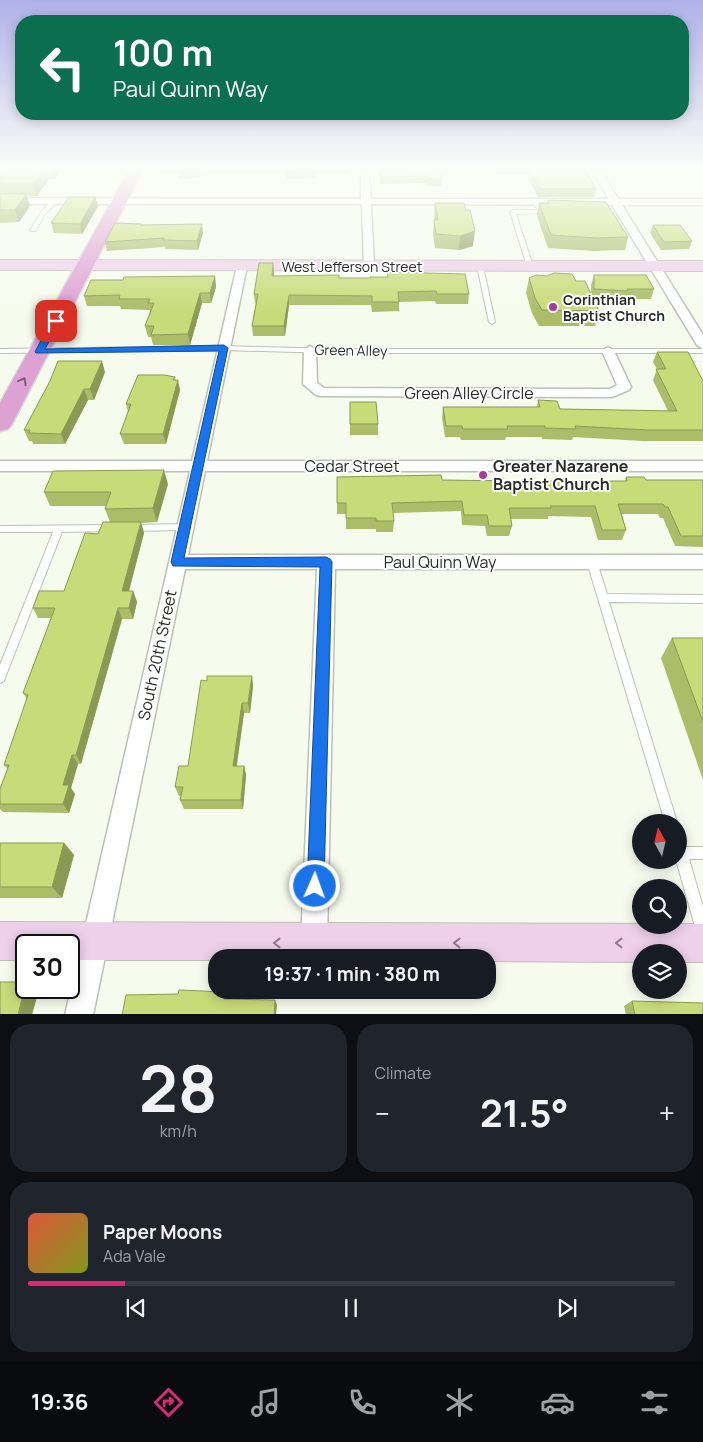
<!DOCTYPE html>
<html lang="en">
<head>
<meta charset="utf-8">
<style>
	body { margin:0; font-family:Manrope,sans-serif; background:#20242c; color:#f1f3f6; height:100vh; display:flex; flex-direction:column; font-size:19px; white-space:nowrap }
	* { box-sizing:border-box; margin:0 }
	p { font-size:16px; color:#9ea1a6 }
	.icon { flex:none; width:28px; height:28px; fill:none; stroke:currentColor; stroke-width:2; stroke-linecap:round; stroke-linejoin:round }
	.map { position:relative; height:1014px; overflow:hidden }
	.sheet { display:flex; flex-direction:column; gap:10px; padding:10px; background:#0d0f14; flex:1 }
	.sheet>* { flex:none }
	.hud { position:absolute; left:15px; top:15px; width:674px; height:105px; border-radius:20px; box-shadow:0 2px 12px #0003; background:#0b6e4f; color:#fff; overflow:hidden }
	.needle { width:32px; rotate:352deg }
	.buttons { position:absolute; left:632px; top:814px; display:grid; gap:10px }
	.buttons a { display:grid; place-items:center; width:55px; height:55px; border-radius:50%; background:#171b24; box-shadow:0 2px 12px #0003; font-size:25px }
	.speed { position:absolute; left:15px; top:934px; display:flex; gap:10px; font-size:25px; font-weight:700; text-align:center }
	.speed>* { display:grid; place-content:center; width:65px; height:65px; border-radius:50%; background:#171b24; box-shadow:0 2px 12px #0003; line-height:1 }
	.speed .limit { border:2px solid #111; border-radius:8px; background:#fff; color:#111 }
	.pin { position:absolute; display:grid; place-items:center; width:42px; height:42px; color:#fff; margin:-21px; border-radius:10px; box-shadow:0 2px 8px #0006 }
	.me { position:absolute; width:55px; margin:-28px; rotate:2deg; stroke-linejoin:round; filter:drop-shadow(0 0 4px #0008) }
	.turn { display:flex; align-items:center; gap:18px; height:105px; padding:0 15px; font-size:22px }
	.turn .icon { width:65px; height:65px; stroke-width:2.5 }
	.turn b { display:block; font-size:35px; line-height:42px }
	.big { font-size:38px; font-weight:700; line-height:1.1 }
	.sheet .tile { flex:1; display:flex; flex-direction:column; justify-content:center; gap:8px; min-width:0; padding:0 18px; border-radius:20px; background:#20242c }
	.sheet .dial { align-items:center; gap:0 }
	.dial b { font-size:65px; line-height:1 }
	.song { display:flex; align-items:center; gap:15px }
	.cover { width:60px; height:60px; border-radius:8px; background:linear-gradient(135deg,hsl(10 70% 55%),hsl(70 70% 35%)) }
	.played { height:5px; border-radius:2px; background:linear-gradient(90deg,#db2777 15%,#363941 15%) }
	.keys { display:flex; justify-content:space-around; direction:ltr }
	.heat { display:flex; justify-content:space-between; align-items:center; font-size:28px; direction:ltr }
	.sheet .tiles { flex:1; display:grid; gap:10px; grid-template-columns:1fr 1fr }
	.tile:last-child { grid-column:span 2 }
	.trip { position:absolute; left:208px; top:949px; width:288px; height:50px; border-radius:20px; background:#171b24; box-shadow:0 2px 12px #0003; font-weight:700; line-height:50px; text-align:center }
	.dock { display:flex; height:80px; justify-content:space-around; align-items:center; background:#090b0e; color:#9ea1a6 }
	.dock .icon { width:35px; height:35px }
	.dock .active { color:#db2777 }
	.dock b { font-size:22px; color:#f1f3f6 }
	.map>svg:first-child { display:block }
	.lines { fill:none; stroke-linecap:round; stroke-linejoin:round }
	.lane-casing { stroke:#bdc0b4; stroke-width:2 }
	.street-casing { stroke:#bdc0b4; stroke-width:3 }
	.secondary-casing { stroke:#bdc0b4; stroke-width:2 }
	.primary-casing { stroke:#d9d9d8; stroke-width:3 }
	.lane { fill:#fff; fill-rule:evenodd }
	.street { fill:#fff; fill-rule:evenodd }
	.secondary { fill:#eed0ea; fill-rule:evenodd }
	.primary { fill:#dea1d4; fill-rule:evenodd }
	.wall { fill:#acbc68 }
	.shaded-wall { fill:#8c9955 }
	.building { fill:#c8db79; stroke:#8c9955 }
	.oneway { stroke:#7b6075 }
	.oneway2 { stroke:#8c7e88 }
	.route { fill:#1a73e8; stroke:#114b97 }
	.poi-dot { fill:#a93b9a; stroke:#fff; stroke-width:2 }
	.labels { text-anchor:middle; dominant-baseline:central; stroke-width:4; stroke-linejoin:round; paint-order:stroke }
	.far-street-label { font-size:14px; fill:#2a2b27; stroke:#fff }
	.far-poi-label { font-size:14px; font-weight:bold; fill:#2a2b27; stroke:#fff; text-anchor:start }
	.street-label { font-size:16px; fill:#2a2b27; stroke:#fff }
	.poi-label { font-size:16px; font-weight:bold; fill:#2a2b27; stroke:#fff; text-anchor:start }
</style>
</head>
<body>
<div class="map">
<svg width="703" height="1015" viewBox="0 0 703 1015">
	<rect width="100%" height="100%" fill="#f7fbee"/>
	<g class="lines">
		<defs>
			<g id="lane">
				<path d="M53 200 58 201 46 213 35 231H31L30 230 42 211Z"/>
				<path d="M536 200 539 202 544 212 543 213 516 214 533 266 530 268 527 266 510 212 513 210H538L533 202Z"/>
				<path d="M480 264 483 266 495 322 492 324 489 322 477 266Z"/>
				<path d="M224 346 331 349H703V353H331L224 350 0 353V349Z"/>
				<path d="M185 524 188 525 189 527 188 529 185 530 132 531 129 530 128 528 129 526 132 525Z"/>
				<path d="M111 525 114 526 115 528 114 530 111 531 62 532 5 678 4 681 0 683V665L53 532H0V526Z"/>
				<path d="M592 558 595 559 597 562 607 594 703 595V603L609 602 677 822H665L587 562 589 559Z"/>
				<path d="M679 843 684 844V847H703V859H689L703 907V937L698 935 696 930 676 860H679Z"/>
			</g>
			<g id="street">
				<path d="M361 170H369L371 199H609L592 170H601L618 199H703V205H622L703 335V349L697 345 612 205 371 204 374 266 369 269 364 266 362 204H0V198L361 199Z"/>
				<path d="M242 263 247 266 207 461H703V471H205L188 555H703V569H335L327 943 323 952 314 956 305 952 301 943 317 569H185L93 1015H65L190 471H0V461H192L237 266Z"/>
				<path d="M310 346 316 350 317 383 324 388 610 389 617 385 602 351 608 347 614 351 631 387 629 390 612 397 321 396 316 395 303 384 304 350Z"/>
			</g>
			<g id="secondary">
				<path d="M0 260 703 261V271L0 270Z"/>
				<path d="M0 922 703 924V962H679V952H641V962L486 961V958H216V960H69V945H26V960H0Z"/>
			</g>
			<path id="primary" d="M129 170H143L12 424 8 429 0 431V403Z"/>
		</defs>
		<use href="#lane" class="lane-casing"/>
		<use href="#street" class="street-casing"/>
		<use href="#secondary" class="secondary-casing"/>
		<use href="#primary" class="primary-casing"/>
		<use href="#lane" class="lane"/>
		<use href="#street" class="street"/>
		<use href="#secondary" class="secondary"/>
		<use href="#primary" class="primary"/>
	</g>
	<g class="wall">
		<path d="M0 170H61L55 179H49L37 196H27L30 206 19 222 0 223Z"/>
		<path d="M161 170H350L349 173H315V178L287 179 286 173H208L207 176H200L199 178 179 179 178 174 162 173Z"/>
		<path d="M379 170H458L441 171 442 179 441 186H427L426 183 380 184Z"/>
		<path d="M495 170H586L596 189 594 197H538L526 175H497Z"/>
		<path d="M95 197 98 206 82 234 54 233 51 223Z"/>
		<path d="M548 200 628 237 625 250 593 251 548 248 537 216 539 203H547Z"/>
		<path d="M435 203 473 246 459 250 435 248 433 234Z"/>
		<path d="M142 224V225L203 233 198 250 165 249V247L107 251 105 242Z"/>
		<path d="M653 225 692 241 689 249 661 250 650 233Z"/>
		<path d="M274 272V276L339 278 469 294 468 304H436L435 301 399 302V311L372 312 371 305H289L285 336H253L252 326 256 303H255L254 294Z"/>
		<path d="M594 275 654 289 651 299H626L625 301 594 299 599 311 595 326H539L532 313 526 293 529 278 576 281 591 295V285Z"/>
		<path d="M215 276 216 287 211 303H202L190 345H153L151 337H148L145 326 150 312V310L121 309 120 306H87L84 296 123 280Z"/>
		<path d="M657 352 703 381V441H643L573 437 572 440 542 439V437H506L505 440H461L460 437H445L442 418 443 407H537L538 400 560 409 668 411 653 380 657 369 653 362Z"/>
		<path d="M105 372 94 400H88L65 444H33L32 441H29L24 430Z"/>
		<path d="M176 380 180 390 166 444H124L120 434 128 412 126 404Z"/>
		<path d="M350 402 378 424V435H350Z"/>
		<path d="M337 477 442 480 520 481H625L626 477 646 480H703V547L675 546 663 518H660L658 514H622L626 530 622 540H598L591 517 548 516V519H511L512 526 509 536H487L485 526 462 525 461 511 393 513 394 521 393 532H376V529H346V514H337Z"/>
		<path d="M168 484 157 522 141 523 144 533 129 591H133L137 602 133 619H122L81 764H78L71 788 75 794 69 813 3 812 0 809V789L8 769 4 765 27 699 23 693 51 618H38L33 608 64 591 98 534 110 522 105 509 106 506H50L44 492Z"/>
		<path d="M672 638H703V780L661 658Z"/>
		<path d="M252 676 253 686 250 713H244L237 766H244L246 775 243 809H184L180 800 181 796H179L175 787 188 766 207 681Z"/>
		<path d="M0 843H64L74 855 62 898H0Z"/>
		<path d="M632 1001 703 1015H626L624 1006Z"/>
	</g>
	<g class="shaded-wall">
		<path d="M43 170H46L49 179 37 196 33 184Z"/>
		<path d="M53 170H61L55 179Z"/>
		<path d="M199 170 200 176 199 178 198 172Z"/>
		<path d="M26 194 30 206 19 222 15 210Z"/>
		<path d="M95 197 98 206 82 234 80 224Z"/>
		<path d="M202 224 203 233 198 250 197 241Z"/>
		<path d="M475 231 473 246 459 250 460 236Z"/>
		<path d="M273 263 274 272 272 285V276Z"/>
		<path d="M215 276 216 287 211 303 210 293Z"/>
		<path d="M200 293 202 303 190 345 188 334Z"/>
		<path d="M289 295V305L285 336 284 326Z"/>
		<path d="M102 361 105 372 94 400 90 389Z"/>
		<path d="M175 377 176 385 178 380 180 390 166 444 163 434Z"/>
		<path d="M84 389 88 400 65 444 61 434Z"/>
		<path d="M164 470 168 484 157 522 153 508Z"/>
		<path d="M141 522 144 533 126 602 122 591Z"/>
		<path d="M133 591 137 602 133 619 129 608Z"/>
		<path d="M118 608 122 619 81 764 76 755Z"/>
		<path d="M252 676 253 686 250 713 248 703Z"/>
		<path d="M242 703 244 713 235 775 233 766Z"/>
		<path d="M72 755 78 764 71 788 75 794 69 813 63 804V785Z"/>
		<path d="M244 766 246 775 243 809 241 800Z"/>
		<path d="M64 843 74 855 62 898 52 887Z"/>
		<path d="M26 982V988H35L39 990 32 1015H18Z"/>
		<path d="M225 992 228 997 227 1004 224 999Z"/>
		<path d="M275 1000 277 1005 276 1015H274Z"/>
	</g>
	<g class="building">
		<path d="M0 170H43L33 184H0Z"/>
		<path d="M179 170H199L198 172 178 173Z"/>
		<path d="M287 170H315V172L286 173Z"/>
		<path d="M380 170H441L442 179H427V176L380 177Z"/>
		<path d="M529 170H586L596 189H540Z"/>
		<path d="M0 194H26L15 210H0Z"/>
		<path d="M69 197H95L80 224 51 223Z"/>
		<path d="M548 200 606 202 628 237 597 238 551 235 539 203H549Z"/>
		<path d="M435 203H464L466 210H470L475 231 460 236 436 234 434 220H438Z"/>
		<path d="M115 223 142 224 141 225 202 224 197 241 163 240 164 238 105 242Z"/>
		<path d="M653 225H680L692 241 664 242Z"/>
		<path d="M259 263H273L272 276 339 275V278H371L370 277H388L387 272 465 274 469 294H437L436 291 398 292 399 302H372V296L289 295 284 326H252L258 294H254Z"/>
		<path d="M554 273 572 274 576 281H585L599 311 542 310 535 298 529 278 536 275 547 276Z"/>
		<path d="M594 275H646L654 289H627L628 291 594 289Z"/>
		<path d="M215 276 210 293H200L188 334 151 335 154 326H145L154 303H148L150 299H119L120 295 84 296 91 280H123L124 277Z"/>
		<path d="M657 352H688L703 381V430H647L575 426 576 429 545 428V426H507L508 429H463L462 426H446L443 407H540L538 400 557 401 560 409 677 411 656 369H666Z"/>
		<path d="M58 361H102L90 389H84L61 434 29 433 30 430H24L50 381Z"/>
		<path d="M138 375H164L175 377 173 380H178L163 434H120L131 404H126Z"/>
		<path d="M350 402H376L378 424H350Z"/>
		<path d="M164 470 153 508 105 509 111 492H44L53 471Z"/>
		<path d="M441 475 442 480 520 481H627L626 477H644L646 480H703V536H681L668 507H665L663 504H618L626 530H602L595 506H550L551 508H509L512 526H489L487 515H464L462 501 392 503 394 521H376V518H346V503H337V477Z"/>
		<path d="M103 522H141L122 591H133L129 608H118L76 755H72L63 785H69L63 804H0V789L9 765H4L28 695 23 693 55 608H33L39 591H64L85 533 98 534Z"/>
		<path d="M672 638H703V722Z"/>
		<path d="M207 676H252L248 703H242L233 766H244L241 800H180L183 787H175L179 766H188L201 680 207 681Z"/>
		<path d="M0 843H64L52 887H0Z"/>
		<path d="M0 982H26L18 1015H0Z"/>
		<path d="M179 990 225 992 224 999 275 1000 274 1015H122L126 995 178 994Z"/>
		<path d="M632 1001 703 1003V1015H635Z"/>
	</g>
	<defs><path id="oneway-chevron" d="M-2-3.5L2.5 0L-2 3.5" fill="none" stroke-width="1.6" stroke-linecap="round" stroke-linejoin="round" transform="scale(1.25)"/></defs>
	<use class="oneway" href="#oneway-chevron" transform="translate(23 381) rotate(-62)"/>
	<g class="oneway2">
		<use href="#oneway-chevron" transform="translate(277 943) rotate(-180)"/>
		<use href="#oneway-chevron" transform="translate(457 943) rotate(180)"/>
		<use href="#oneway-chevron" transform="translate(619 943) rotate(180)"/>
	</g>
	<linearGradient id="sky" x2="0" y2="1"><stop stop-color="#b0b1ea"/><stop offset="0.54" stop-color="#fbfdf7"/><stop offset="1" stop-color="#fbfdf7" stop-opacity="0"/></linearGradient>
	<rect width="703" height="312" fill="url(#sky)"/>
	<path class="route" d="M56 318 60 321 45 349 224 345 228 348 184 558 326 557 330 559 332 562 324 886 321 892 315 894 309 892 307 886 320 567 173 566 171 562 219 351 36 353 35 352 51 321Z"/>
	<g class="poi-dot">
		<circle cx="553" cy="307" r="5"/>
		<circle cx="483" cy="475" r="5"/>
	</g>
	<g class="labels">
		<g class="far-street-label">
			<text x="352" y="266">West Jefferson Street</text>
			<text transform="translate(351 350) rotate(1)">Green Alley</text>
		</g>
		<g class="far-poi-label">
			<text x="563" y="299">Corinthian<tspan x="563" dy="16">Baptist Church</tspan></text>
		</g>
		<g class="street-label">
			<text x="469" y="393">Green Alley Circle</text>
			<text x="352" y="466">Cedar Street</text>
			<text x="440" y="562">Paul Quinn Way</text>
			<text transform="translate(157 655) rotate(-78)">South 20th Street</text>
		</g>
		<g class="poi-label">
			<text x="493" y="466">Greater Nazarene<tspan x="493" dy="18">Baptist Church</tspan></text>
		</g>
	</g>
</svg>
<div class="buttons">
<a><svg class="needle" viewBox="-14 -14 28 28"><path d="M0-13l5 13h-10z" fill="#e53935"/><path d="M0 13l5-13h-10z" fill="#9ea1a6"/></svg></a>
<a><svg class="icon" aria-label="search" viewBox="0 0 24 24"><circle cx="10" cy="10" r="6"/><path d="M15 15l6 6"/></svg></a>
<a><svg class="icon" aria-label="layers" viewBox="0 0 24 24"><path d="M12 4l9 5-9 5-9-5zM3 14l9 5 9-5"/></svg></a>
</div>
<div class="speed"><div class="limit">30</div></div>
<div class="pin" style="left:56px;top:321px;background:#d93025"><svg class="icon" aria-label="arrive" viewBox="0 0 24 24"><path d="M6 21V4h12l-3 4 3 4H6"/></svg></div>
<svg class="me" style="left:315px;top:886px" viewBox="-20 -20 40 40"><circle r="17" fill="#1a73e8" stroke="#fff" stroke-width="3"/><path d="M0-11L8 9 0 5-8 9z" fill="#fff"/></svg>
<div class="trip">19:37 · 1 min · 380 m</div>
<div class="hud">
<div class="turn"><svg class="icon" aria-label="left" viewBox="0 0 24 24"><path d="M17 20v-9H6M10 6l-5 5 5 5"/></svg><div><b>100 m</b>Paul Quinn Way</div></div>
</div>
</div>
<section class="sheet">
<div class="tiles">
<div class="tile dial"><b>28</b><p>km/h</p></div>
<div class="tile"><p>Climate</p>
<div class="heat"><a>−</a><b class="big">21.5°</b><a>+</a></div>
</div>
<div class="tile">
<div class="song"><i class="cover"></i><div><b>Paper Moons</b><p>Ada Vale</p></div></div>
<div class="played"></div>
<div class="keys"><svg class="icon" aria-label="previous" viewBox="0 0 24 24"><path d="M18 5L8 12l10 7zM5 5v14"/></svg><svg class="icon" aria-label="pause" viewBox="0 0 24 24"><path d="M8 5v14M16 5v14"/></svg><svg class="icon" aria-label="next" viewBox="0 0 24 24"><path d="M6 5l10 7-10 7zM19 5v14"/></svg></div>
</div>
</div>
</section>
<nav class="dock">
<b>19:36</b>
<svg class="icon active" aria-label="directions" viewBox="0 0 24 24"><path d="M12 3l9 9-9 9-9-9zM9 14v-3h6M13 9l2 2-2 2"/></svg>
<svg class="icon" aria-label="music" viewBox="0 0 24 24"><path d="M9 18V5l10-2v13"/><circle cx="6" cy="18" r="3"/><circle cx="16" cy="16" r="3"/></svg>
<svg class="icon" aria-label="phone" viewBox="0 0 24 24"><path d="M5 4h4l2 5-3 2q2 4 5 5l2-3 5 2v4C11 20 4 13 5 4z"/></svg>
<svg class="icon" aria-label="climate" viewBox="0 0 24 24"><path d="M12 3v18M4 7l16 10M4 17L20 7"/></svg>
<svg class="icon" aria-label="car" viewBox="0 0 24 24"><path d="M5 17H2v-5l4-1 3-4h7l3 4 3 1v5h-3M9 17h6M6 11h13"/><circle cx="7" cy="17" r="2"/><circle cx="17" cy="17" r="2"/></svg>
<svg class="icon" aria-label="filters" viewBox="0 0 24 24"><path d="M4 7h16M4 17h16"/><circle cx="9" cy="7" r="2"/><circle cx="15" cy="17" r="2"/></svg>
</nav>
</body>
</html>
